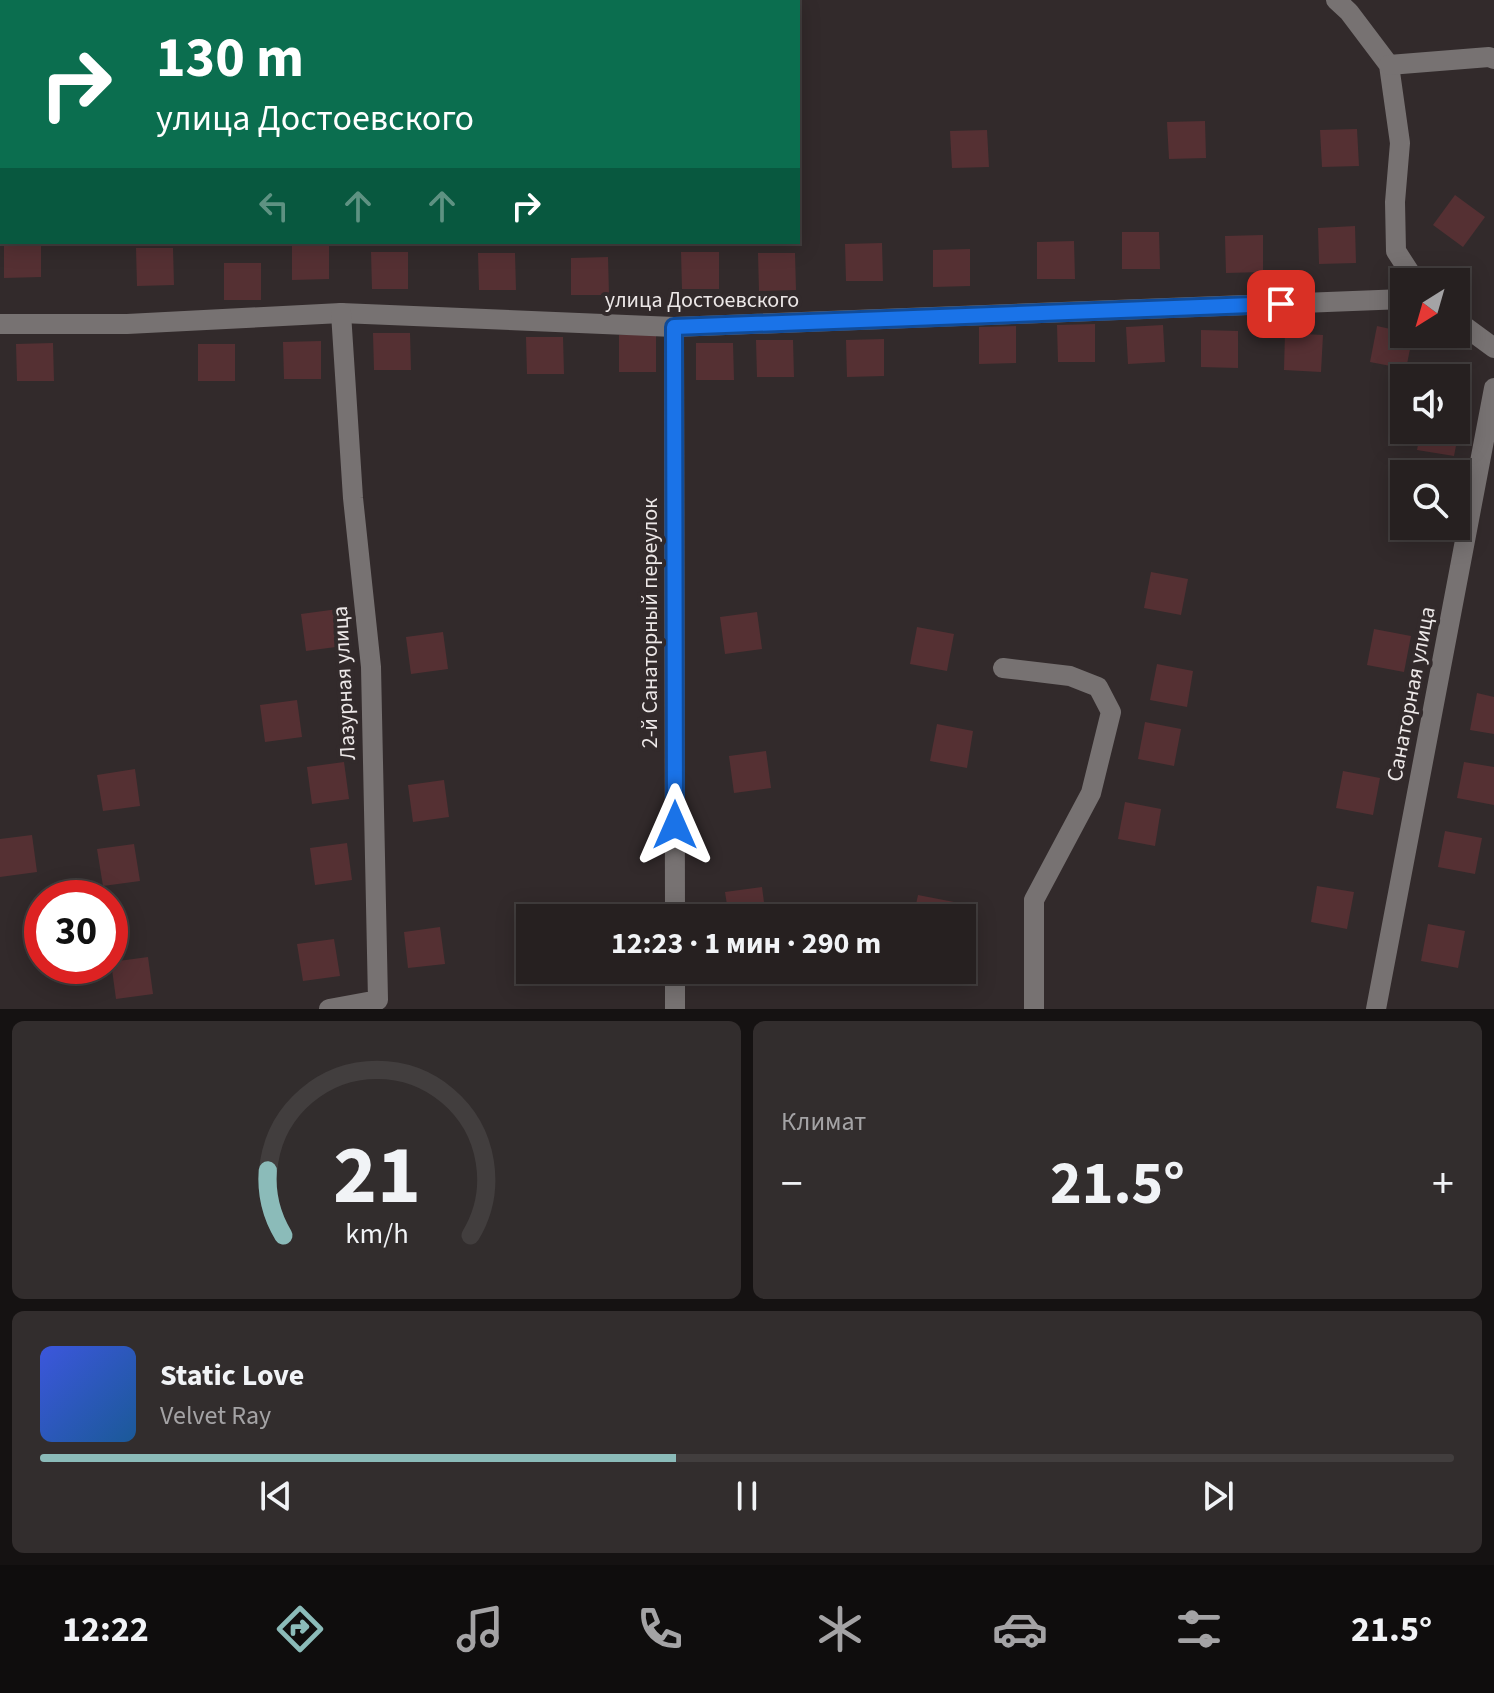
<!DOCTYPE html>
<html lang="ru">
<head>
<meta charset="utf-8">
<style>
	body { margin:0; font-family:"Source Sans 3",sans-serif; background:#322d2d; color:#f1f3f6; height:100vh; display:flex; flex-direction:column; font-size:30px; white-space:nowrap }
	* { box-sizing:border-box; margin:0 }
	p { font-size:26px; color:#a4a3a5 }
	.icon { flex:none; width:44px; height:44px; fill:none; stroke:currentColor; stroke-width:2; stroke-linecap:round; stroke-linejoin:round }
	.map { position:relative; height:1009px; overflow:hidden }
	.side { display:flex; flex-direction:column; gap:12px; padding:12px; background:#151212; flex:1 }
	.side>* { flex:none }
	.banner { position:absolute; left:0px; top:0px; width:800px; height:244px; box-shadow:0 4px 20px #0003,0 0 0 2px #423e3e; background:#0b6e4f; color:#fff; overflow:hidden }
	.needle { width:52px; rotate:217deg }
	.fabs { position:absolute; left:1390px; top:268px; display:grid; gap:16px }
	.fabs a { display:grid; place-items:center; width:80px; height:80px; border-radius:0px; background:#262020; box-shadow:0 4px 20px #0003,0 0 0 2px #423e3e; font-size:40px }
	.speed { position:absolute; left:24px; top:880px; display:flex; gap:16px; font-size:40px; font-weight:700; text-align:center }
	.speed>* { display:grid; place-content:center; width:104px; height:104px; border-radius:50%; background:#262020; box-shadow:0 4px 20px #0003,0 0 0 2px #423e3e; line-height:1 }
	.speed .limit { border:12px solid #d22; background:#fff; color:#111 }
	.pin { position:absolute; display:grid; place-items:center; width:68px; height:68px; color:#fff; margin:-34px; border-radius:16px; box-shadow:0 4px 12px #0006 }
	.me { position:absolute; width:88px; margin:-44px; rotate:0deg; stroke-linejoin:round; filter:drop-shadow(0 0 6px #0008) }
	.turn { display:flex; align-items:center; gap:28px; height:168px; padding:0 24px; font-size:36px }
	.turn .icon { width:104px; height:104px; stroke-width:2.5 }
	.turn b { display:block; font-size:56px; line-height:68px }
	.lanes { display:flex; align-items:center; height:76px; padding:0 24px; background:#0003; justify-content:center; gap:40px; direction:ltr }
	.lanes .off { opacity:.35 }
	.big { font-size:60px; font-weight:700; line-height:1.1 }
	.side .card { flex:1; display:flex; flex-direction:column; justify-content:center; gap:12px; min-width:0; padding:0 28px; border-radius:12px; background:#322d2d }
	.side .dial { align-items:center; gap:0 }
	.dial svg { height:208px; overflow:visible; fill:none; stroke:#423e3e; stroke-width:7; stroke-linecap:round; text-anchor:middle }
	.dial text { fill:#f1f3f6; stroke:none }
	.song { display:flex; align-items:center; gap:24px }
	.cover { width:96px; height:96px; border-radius:12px; background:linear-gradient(135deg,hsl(230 70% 55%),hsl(210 70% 35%)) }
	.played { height:8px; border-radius:4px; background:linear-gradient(90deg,#8bbbb9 45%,#423e3e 45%) }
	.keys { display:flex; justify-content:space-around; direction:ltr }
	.heat { display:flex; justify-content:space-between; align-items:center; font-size:44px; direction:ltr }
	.side .tiles { flex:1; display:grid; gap:12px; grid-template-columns:1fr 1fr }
	.card:last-child { grid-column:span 2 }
	.trip { position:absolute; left:516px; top:904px; width:460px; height:80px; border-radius:0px; background:#262020; box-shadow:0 4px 20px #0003,0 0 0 2px #423e3e; font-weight:700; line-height:80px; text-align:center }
	.menu { display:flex; height:128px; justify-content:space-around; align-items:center; background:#0f0d0d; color:#a4a3a5 }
	.menu .icon { width:56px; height:56px }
	.menu .current { color:#8bbbb9 }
	.menu b { font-size:36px; color:#f1f3f6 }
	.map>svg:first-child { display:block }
	.building { fill:#553033 }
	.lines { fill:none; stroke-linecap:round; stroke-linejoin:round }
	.minor { stroke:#777272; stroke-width:20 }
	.route-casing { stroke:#114b97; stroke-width:20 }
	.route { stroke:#1a73e8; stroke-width:14 }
	.labels { text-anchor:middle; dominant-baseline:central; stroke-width:8; stroke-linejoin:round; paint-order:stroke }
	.street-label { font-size:22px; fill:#ece7e7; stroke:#322a2b }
</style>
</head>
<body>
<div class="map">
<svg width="1494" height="1009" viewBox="0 0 1494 1009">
	<rect width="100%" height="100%" fill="#322a2b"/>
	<g class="building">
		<path d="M1205 121 1206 158 1169 159 1167 122Z"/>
		<path d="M1357 129 1359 166 1322 167 1320 130Z"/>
		<path d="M987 130 989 167 952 168 950 131Z"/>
		<path d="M1455 195 1485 217 1463 247 1433 225Z"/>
		<path d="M1355 226 1356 263 1319 264 1318 228Z"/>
		<path d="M1122 232H1159L1160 269H1122Z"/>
		<path d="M1263 235V272L1226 273 1225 236Z"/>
		<path d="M1074 241 1075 279H1037V242Z"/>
		<path d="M4 242H41V277L4 278Z"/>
		<path d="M292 242H329V279L292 280Z"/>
		<path d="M882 243 883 281H846L845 244Z"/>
		<path d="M136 248H173L174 285 137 286Z"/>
		<path d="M970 249V286L933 287V250Z"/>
		<path d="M371 252H408V289H372Z"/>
		<path d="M681 252H719V289H682Z"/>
		<path d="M478 253H515L516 290H479Z"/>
		<path d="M758 253H795L796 290 759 291Z"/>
		<path d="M608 257 609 295H571V258Z"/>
		<rect x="224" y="263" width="37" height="37"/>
		<path d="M1095 324V362H1058L1057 325Z"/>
		<path d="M1163 325 1165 362 1128 364 1126 327Z"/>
		<path d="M1016 326V363L979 364V327Z"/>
		<path d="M1377 326 1413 334 1406 369 1370 362Z"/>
		<path d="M1201 330 1238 331V368L1201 367Z"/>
		<path d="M373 333H410L411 370H374Z"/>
		<path d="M1285 333 1323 335 1321 372 1284 370Z"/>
		<rect x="619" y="335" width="37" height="37"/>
		<path d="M526 337H563L564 374H527Z"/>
		<path d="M884 339V376L847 377 846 340Z"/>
		<path d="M756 340H793L794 377H757Z"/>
		<path d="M321 341V379H284L283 342Z"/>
		<path d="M53 343 54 381H17L16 344Z"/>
		<path d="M696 343H733L734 380H696Z"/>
		<rect x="198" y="344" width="37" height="37"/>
		<path d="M1456 419 1461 420 1454 456 1417 450 1421 430H1456Z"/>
		<path d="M1151 572 1188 579 1181 615 1144 608Z"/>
		<path d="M338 609 343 646 306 651 301 614Z"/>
		<path d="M757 612 762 649 725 654 720 617Z"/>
		<path d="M917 627 954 634 947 671 910 664Z"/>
		<path d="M1374 629 1411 636 1404 672 1367 665Z"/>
		<path d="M443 632 448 669 411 674 406 637Z"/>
		<path d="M1157 664 1193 671 1187 707 1150 700Z"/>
		<path d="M1477 693 1494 697V734L1470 730Z"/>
		<path d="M297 700 302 737 265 742 260 705Z"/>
		<path d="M1145 722 1181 729 1174 766 1138 759Z"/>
		<path d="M937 724 973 731 967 768 930 761Z"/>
		<path d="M766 751 771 788 734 793 729 756Z"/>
		<path d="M344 762 349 799 312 804 307 767Z"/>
		<path d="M1464 762 1494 767V805L1457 798Z"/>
		<path d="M135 769 140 806 103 811 97 775Z"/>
		<path d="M1343 771 1380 778 1373 815 1336 808Z"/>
		<path d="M444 780 449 817 413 822 408 785Z"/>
		<path d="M1125 802 1161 809 1155 846 1118 839Z"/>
		<path d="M1445 831 1482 838 1475 874 1438 867Z"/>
		<path d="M32 835 37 872 0 877V839Z"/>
		<path d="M347 843 352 880 315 885 310 848Z"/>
		<path d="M134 844 140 881 103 886 97 849Z"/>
		<path d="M1317 886 1354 892 1347 929 1311 922Z"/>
		<path d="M762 887 766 918H729L725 892Z"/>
		<path d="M918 895 954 902 951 918H913Z"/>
		<path d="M1428 924 1465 931 1458 968 1421 961Z"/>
		<path d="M440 927 445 964 408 968 404 932Z"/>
		<path d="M334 939 340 976 303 981 297 944Z"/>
		<path d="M148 957 153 994 116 999 111 962Z"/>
	</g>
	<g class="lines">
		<g class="minor">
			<path d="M1336 0 1349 12 1389 65 1400 143 1395 202 1396 251 1416 282"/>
			<path d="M506 2 510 0"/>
			<path d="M1389 65 1489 57 1494 59"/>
			<path d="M0 127H2"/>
			<path d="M1456 320 1494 348"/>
			<path d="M0 324H127L341 313 674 327 1404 299"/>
			<path d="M674 327 675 918"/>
			<path d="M1003 668 1070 676 1098 687 1111 712 1091 793 1034 900V1009"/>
			<path d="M675 970V1009"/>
			<path d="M329 1009 378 1000 371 667 353 498 341 313"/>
			<path d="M1376 1009 1494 388"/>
		</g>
	</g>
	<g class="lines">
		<defs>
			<path id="route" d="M675 825 674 327 1281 304"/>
		</defs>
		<use href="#route" class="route-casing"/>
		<use href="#route" class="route"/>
	</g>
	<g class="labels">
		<g class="street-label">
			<text x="702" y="300">улица Достоевского</text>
			<text transform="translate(650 623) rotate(-90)">2-й Санаторный переулок</text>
			<text transform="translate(344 683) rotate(-93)">Лазурная улица</text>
			<text transform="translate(1411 694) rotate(-79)">Санаторная улица</text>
		</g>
	</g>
</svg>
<div class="fabs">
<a><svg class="needle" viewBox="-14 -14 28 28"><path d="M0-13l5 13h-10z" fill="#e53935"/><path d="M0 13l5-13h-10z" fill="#a4a3a5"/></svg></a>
<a><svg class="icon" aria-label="sound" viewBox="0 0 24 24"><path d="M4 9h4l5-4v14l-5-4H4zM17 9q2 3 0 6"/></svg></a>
<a><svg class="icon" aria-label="search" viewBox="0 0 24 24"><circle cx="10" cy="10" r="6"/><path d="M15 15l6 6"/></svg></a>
</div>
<div class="speed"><div class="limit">30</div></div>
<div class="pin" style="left:1281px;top:304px;background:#d93025"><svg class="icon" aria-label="arrive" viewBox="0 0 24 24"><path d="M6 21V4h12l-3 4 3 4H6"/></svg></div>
<svg class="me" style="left:675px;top:825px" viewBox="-20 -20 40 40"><path d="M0-17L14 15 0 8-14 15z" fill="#1a73e8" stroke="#fff" stroke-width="4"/></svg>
<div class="trip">12:23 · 1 мин · 290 m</div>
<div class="banner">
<div class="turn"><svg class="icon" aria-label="right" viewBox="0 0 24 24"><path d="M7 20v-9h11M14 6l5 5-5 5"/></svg><div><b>130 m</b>улица Достоевского</div></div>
<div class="lanes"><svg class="icon off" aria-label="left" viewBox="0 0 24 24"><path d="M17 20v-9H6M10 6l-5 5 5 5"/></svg><svg class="icon off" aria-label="ahead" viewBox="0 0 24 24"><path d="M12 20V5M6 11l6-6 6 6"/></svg><svg class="icon off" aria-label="ahead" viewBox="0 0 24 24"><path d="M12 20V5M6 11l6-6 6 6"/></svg><svg class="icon" aria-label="right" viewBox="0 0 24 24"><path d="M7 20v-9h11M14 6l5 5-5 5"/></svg></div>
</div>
</div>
<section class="side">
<div class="tiles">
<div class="card dial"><svg viewBox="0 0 100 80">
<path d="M14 69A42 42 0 1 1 86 69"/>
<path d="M14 69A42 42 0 0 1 8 44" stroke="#8bbbb9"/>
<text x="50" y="56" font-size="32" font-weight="700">21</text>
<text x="50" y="72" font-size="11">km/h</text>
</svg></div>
<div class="card"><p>Климат</p>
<div class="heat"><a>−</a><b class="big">21.5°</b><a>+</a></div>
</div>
<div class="card">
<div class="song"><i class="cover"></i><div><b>Static Love</b><p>Velvet Ray</p></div></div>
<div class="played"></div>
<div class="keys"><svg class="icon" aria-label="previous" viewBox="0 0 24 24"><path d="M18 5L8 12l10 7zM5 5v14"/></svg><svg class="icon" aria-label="pause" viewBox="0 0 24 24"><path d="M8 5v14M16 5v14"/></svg><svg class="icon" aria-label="next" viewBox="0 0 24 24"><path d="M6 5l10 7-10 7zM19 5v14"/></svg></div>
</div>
</div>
</section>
<nav class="menu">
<b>12:22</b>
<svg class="icon current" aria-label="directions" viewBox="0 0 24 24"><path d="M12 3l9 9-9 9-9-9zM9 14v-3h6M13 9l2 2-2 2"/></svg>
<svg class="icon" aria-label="music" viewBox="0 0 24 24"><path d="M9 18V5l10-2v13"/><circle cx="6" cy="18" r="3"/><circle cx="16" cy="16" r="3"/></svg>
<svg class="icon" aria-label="phone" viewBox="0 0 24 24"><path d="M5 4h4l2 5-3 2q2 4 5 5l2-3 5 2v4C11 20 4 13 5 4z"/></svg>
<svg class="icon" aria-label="climate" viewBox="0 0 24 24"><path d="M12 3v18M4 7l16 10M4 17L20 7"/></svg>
<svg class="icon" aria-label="car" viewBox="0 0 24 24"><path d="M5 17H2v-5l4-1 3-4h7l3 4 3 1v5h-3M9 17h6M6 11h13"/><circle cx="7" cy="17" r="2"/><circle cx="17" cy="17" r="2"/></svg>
<svg class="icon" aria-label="filters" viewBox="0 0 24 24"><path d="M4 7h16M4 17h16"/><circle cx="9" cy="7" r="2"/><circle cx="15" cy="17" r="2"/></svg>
<b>21.5°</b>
</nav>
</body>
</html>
